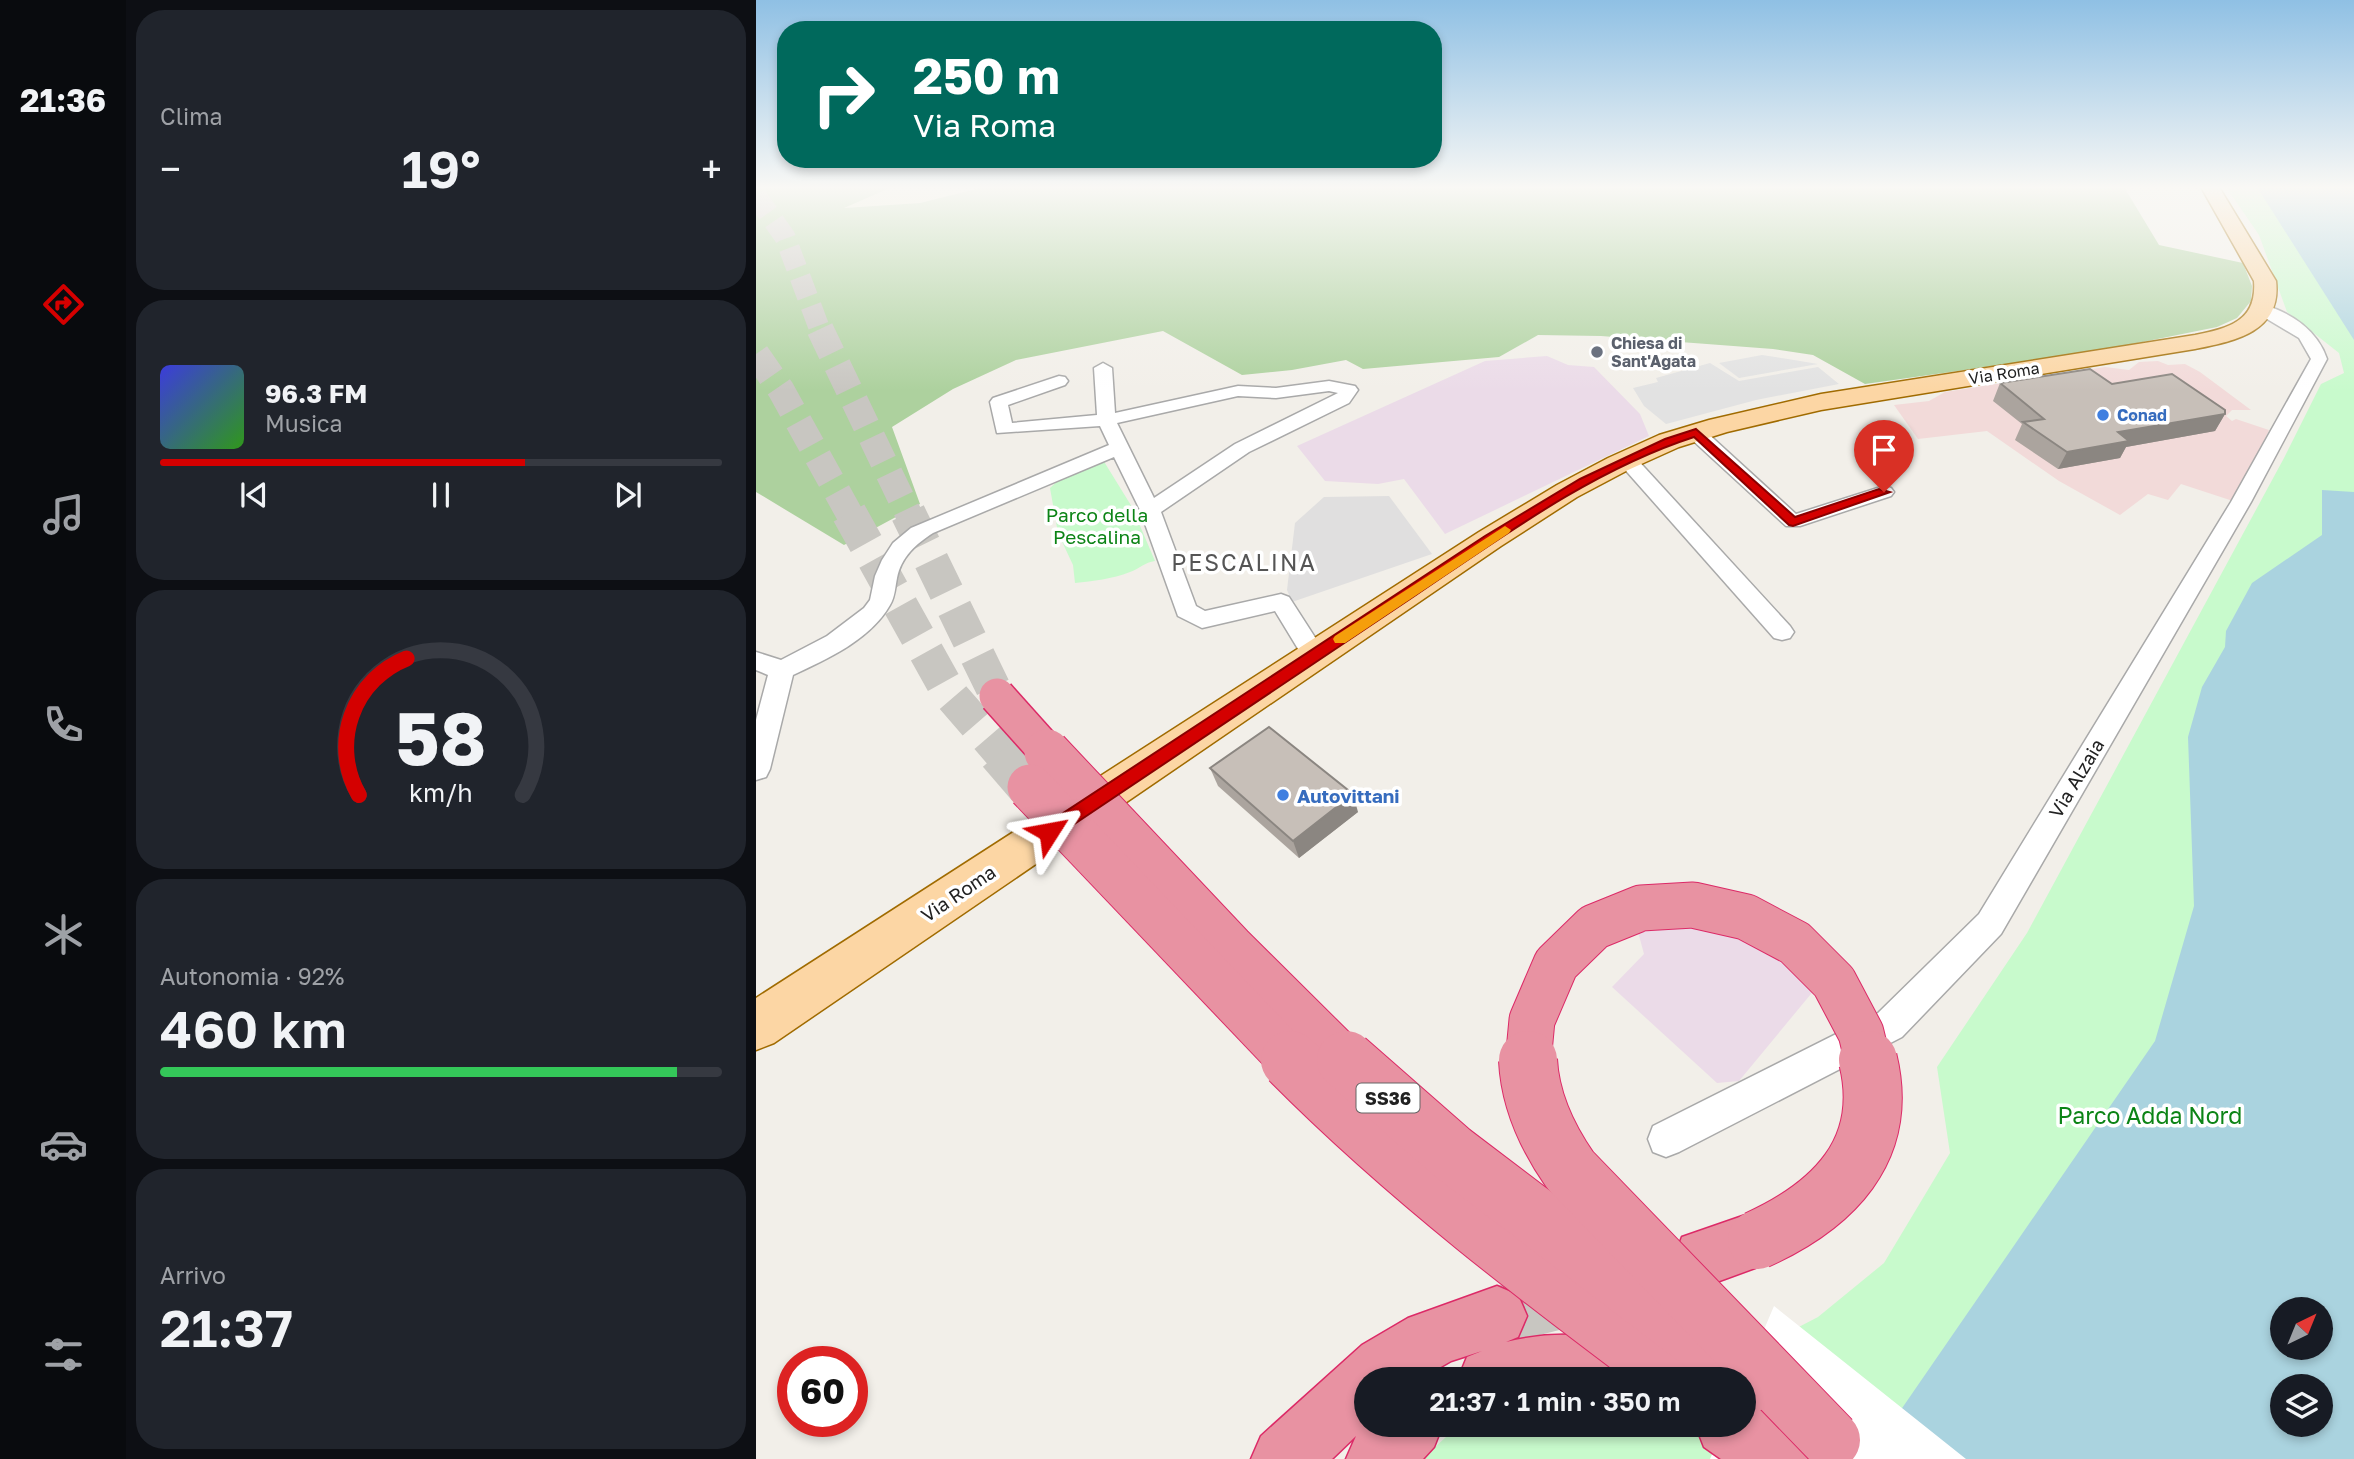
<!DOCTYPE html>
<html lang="it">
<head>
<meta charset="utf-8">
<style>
	body { margin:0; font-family:"Golos Text",sans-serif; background:#20242c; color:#f1f3f6; height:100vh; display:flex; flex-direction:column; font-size:26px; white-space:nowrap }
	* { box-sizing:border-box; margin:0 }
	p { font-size:23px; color:#9ea1a6 }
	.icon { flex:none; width:38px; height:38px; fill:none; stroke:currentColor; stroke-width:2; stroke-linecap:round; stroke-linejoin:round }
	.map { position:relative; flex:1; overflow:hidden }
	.side { display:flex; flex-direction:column; gap:10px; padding:10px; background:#0d0f14; width:630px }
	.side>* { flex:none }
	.top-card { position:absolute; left:21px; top:21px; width:665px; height:147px; border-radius:28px; box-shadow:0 4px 10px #0003; background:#00695c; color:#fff; overflow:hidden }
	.needle { width:46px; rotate:43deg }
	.buttons { position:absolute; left:1514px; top:1297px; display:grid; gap:14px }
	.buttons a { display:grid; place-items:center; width:63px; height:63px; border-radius:50%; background:#171b24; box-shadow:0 4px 10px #0003; font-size:35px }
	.speed { position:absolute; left:21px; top:1346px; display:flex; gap:14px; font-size:35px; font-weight:700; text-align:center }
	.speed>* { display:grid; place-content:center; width:91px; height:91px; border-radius:50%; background:#171b24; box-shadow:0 4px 10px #0003; line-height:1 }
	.speed .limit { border:10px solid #d22; background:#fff; color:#111 }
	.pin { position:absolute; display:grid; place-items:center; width:60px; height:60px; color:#fff; margin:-72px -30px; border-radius:50% 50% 50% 0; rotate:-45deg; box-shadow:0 0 7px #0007 }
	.pin .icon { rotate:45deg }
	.me { position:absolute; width:77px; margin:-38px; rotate:56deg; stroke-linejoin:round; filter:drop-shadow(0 0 5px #0008) }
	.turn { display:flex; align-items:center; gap:24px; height:147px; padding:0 21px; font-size:32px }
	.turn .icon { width:91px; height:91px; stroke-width:2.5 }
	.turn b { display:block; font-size:49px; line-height:60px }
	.big { font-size:52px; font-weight:600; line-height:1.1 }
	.side .card { flex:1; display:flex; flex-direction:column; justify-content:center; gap:10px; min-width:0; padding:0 24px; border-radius:28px; background:#20242c }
	.side .dial { align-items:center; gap:0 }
	.dial svg { height:182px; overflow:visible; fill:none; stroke:#363941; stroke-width:7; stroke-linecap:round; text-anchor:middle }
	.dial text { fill:#f1f3f6; stroke:none }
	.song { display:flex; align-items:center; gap:21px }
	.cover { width:84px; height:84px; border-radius:10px; background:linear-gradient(135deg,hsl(240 70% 55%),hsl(110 70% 35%)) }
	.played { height:7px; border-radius:4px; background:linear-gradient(90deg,#d40000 65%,#363941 65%) }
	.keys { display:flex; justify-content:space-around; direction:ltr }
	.heat { display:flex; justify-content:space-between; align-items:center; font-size:38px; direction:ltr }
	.charge { height:10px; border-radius:5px; background:linear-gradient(90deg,#34c759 92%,#363941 0) }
	.trip { position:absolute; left:598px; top:1367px; width:402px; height:70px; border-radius:35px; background:#171b24; box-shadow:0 4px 10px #0003; font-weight:600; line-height:70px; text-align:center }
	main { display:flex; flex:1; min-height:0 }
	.dock { display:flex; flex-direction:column; width:126px; justify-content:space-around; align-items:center; background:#090b0e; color:#9ea1a6 }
	.dock .icon { width:49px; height:49px }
	.dock .selected { color:#d40000 }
	.dock b { font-size:32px; color:#f1f3f6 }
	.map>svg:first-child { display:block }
	.residential { fill:#e0dfdf }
	.commercial { fill:#f2dad9 }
	.industrial { fill:#ebdbe8 }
	.farmland { fill:#eef0d5 }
	.forest { fill:#add19e }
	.park { fill:#c8facc; fill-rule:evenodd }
	.parking { fill:#e2e2e2 }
	.water { fill:#aad3df; fill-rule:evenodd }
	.pier { fill:#fff }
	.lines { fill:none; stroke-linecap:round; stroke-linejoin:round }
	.highway-tunnel-far4 { stroke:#c8c6c1; stroke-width:21; stroke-dasharray:21 10; stroke-linecap:butt }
	.highway-tunnel-far3 { stroke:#c8c6c1; stroke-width:27; stroke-dasharray:27 13; stroke-linecap:butt }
	.highway-tunnel-far2 { stroke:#c8c6c1; stroke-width:35; stroke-dasharray:35 18; stroke-linecap:butt }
	.highway-tunnel-far1 { stroke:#c8c6c1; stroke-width:45; stroke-dasharray:45 23; stroke-linecap:butt }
	.highway-tunnel { stroke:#c8c6c1; stroke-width:58; stroke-dasharray:58 29; stroke-linecap:butt }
	.street-casing { stroke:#a9a9a9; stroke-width:3 }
	.primary-casing { stroke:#a06b00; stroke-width:3 }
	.highway-casing { stroke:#dc2a67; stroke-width:3 }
	.street { fill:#fff; fill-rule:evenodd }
	.primary { fill:#fcd6a4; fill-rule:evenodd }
	.highway { fill:#e892a2; fill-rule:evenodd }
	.highway-bridge-far2-casing { stroke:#dc2a67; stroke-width:38; stroke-linecap:butt }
	.highway-bridge-far1-casing { stroke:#dc2a67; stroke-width:47; stroke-linecap:butt }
	.highway-bridge-casing { stroke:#dc2a67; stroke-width:60; stroke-linecap:butt }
	.highway-bridge-far2 { stroke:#e892a2; stroke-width:35 }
	.highway-bridge-far1 { stroke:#e892a2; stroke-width:45 }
	.highway-bridge { stroke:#e892a2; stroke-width:58 }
	.wall { fill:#aba49e }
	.shaded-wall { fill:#8b8681 }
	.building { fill:#c7bfb8; stroke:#8b8681; stroke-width:2 }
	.route { fill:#d40000; stroke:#8a0000; stroke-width:2 }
	.slow { fill:#f59e0b }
	.worship-dot { fill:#6b7280; stroke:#fff; stroke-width:2.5 }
	.shop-dot { fill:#3f7fe0; stroke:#fff; stroke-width:2.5 }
	.labels { text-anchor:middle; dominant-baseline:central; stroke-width:7; stroke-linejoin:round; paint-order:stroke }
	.far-worship-label { font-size:16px; font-weight:bold; fill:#5b616d; stroke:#fff; text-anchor:start }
	.far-street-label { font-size:16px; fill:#222; stroke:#fff }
	.far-shop-label { font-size:16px; font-weight:bold; fill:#366cbe; stroke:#fff; text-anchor:start }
	.shield { fill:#fff; stroke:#646464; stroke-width:2 }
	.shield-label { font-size:18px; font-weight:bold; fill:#222 }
	.park-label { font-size:19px; fill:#0c8416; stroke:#fff }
	.street-label { font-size:19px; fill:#222; stroke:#fff }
	.shop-label { font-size:19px; font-weight:bold; fill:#366cbe; stroke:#fff; text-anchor:start }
	.quarter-label { font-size:23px; letter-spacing:2px; fill:#555; stroke:#fff }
	.near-park-label { font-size:23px; fill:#0c8416; stroke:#fff }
</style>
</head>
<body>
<main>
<nav class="dock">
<b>21:36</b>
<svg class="icon selected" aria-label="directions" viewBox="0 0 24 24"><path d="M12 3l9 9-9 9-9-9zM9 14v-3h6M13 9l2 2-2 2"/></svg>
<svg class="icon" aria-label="music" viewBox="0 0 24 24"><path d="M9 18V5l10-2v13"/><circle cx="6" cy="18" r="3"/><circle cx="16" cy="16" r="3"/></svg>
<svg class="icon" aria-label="phone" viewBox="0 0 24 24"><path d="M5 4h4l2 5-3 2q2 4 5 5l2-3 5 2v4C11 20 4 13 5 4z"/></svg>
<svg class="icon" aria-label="climate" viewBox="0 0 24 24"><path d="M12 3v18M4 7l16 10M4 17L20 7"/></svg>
<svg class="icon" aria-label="car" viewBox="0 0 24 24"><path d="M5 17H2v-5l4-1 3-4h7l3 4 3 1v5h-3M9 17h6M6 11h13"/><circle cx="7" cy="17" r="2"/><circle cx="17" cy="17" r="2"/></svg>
<svg class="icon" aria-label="filters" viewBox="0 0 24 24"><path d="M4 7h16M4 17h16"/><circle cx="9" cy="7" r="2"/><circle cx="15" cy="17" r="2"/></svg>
</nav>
<section class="side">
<div class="card"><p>Clima</p>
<div class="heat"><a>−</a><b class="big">19°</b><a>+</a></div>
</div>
<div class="card">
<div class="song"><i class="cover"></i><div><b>96.3 FM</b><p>Musica</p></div></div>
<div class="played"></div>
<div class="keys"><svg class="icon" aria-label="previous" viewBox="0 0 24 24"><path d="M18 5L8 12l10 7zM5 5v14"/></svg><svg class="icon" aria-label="pause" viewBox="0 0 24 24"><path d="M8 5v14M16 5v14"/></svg><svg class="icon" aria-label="next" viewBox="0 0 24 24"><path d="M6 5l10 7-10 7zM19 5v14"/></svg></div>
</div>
<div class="card dial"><svg viewBox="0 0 100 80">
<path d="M14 69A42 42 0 1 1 86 69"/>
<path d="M14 69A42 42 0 0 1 35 9" stroke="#d40000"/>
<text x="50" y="56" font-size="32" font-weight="700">58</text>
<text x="50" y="72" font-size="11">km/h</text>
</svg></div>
<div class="card"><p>Autonomia · 92%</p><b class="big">460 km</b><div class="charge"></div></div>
<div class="card"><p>Arrivo</p><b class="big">21:37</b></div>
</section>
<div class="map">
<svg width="1598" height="1459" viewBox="0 0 1598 1459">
	<rect width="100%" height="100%" fill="#f2efe9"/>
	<path class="residential" d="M633 496 676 554 536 602 531 590 539 523 568 497Z"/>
	<path class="commercial" d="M1402 361 1412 365 1429 364 1444 372 1495 410H1476L1470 416 1476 421 1480 419 1513 430 1480 502 1425 484 1412 500 1392 494 1364 515 1303 481 1231 431 1162 439 1138 405 1173 401 1189 392 1349 367 1373 370 1383 362Z"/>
	<g class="industrial">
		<path d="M791 356 812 365 838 367 884 414 893 436 689 534 648 479 622 484 569 481 541 446 729 361Z"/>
		<path d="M874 902 1083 960 983 1081 961 1083 856 987 888 954Z"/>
	</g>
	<path class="farmland" d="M136 187H228L164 203 85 208Z"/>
	<path class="forest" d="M0 187H136L88 208 164 203 228 187H1368L1403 245 1487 263 1496 286 1495 301 1481 318 1461 327 1337 352 1109 384 1057 355 1017 349 845 336 782 335 743 357 607 369 590 360 536 370 486 375 407 331 260 360 197 389 136 427 164 504 88 545 0 492Z"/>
	<g class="park">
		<path d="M1470 187H1598V1459H666L690 1437 716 1425 989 1424V1379H943L1062 1317 1128 1263 1194 1153 1181 1067 1271 933 1528 458 1565 384 1588 373 1583 353 1531 312 1503 235ZM1526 1309H1564V1348H1526ZM1526 1386H1564V1424H1526Z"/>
		<path d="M347 460 376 507 399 561C389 562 383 569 374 572 356 579 337 581 319 583L317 565 302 533 294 488 307 476Z"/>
	</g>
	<g class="parking">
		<path d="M1006 355 1032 359 1062 364 983 378 963 363Z"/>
		<path d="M954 363 983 381 1062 367 1083 384 1000 400 910 424 888 406 877 388 902 382 900 378Z"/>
	</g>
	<g class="water">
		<path d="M1501 187H1598V340Z"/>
		<path d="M1566 490 1598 492V1459H1111L1399 1041 1438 906 1432 737 1446 687 1469 647 1470 631 1496 583 1566 535ZM1526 1309H1564V1348H1526ZM1526 1386H1564V1424H1526Z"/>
	</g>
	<path class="pier" d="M1018 1306 1210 1459H954L969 1425 989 1424 987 1379Z"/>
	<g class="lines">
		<path class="highway-tunnel-far4" d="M0 196 29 237 64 330"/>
		<g class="highway-tunnel-far3">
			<path d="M64 329 153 515"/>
			<path d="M0 354 25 390 94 515"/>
		</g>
		<g class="highway-tunnel-far2">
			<path d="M93 513 193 693 245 753"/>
			<path d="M152 513 241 696"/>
		</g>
		<path class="highway-tunnel-far1" d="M244 752 274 787"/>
		<path class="highway-tunnel" d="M741 1316 827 1294"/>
		<defs>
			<g id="street">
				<path d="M1507 305C1535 312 1562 331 1571 359L1495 502 1245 934 1146 1037 923 1152 910 1157 897 1152 892 1139 897 1126 1122 1013 1223 914 1475 502 1555 359 1543 338 1501 313 1499 310 1501 307Z"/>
				<path d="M347 363 356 368 359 413 482 386 520 388 573 381 599 386 602 390 593 403 493 452 405 512 440 606 449 611 525 594 533 597 571 656 568 662 559 665 550 662 519 611 446 628 422 616 384 510 358 457 177 533C160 544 145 557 141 578 139 588 139 597 134 605 114 640 71 659 37 675L14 769 10 777 0 780V720L12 675 0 670V652L25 660 71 636 108 608 114 600 119 576 126 560 137 543 155 528 353 445 344 426 241 433 234 402 237 398 303 376 309 377 312 381 309 385 252 405 256 423 341 415 338 368ZM573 391 582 393 479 444 398 498 361 423 482 396 520 398Z"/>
				<path d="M940 427 947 429 1040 514 1128 486 1135 488 1138 492 1135 496 1044 526H1030L933 437 931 433 933 429Z"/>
				<path d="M871 454 878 456 1034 626 1038 632 1034 638 1026 640 1018 638 864 464 861 460 864 456Z"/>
			</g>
			<path id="primary" d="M1445 187H1463L1520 281C1526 332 1479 341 1439 349L1065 410 971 432 923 447 872 470 821 497 745 546 18 1043 0 1050V998L723 532 801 485 852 458 903 435 953 420 1065 394 1439 335C1473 328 1501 321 1498 281Z"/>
			<g id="highway">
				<path d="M1001 1211 1021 1220 1030 1240 1021 1260 947 1287 926 1279 918 1258 926 1237Z"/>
				<path d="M741 1286 762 1295 771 1316 762 1337 750 1342C807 1328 861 1335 914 1357L923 1379H702L711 1357 726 1351 695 1361 664 1379H611V1424H687L678 1447 667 1459H590L600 1436 576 1459H495L505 1436 606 1345 652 1318Z"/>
				<path d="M989 1399 1042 1436 1052 1459H965L948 1447 939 1424H989Z"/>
			</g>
		</defs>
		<use href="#street" class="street-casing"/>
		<use href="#primary" class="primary-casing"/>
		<use href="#highway" class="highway-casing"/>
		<use href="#street" class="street"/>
		<use href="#primary" class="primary"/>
		<use href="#highway" class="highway"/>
		<defs>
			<path id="highway-bridge-far2" d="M241 696 292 753"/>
			<g id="highway-bridge-far1">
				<path d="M291 752 475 947 591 1062"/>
				<path d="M274 787 536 1062"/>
				<path d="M772 1062 776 1020 800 964 838 927 885 908 937 905 990 917 1039 943 1078 982 1105 1033 1112 1062"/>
			</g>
			<g id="highway-bridge">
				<path d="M534 1060C652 1179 784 1279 918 1379"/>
				<path d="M590 1060 696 1153 998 1382"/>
				<path d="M772 1060C774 1101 791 1137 814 1170L1075 1440"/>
				<path d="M1001 1240C1076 1206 1134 1151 1112 1060"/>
			</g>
		</defs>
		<use href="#highway-bridge-far2" class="highway-bridge-far2-casing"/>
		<use href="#highway-bridge-far1" class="highway-bridge-far1-casing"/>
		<use href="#highway-bridge" class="highway-bridge-casing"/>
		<use href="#highway-bridge-far2" class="highway-bridge-far2"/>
		<use href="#highway-bridge-far1" class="highway-bridge-far1"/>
		<use href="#highway-bridge" class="highway-bridge"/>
	</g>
	<g class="wall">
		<path d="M1244 383 1356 384 1469 414 1459 431 1370 447 1364 458 1302 469 1259 440 1266 424 1237 401Z"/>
		<path d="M454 768 602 812 543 858 462 786Z"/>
	</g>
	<g class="shaded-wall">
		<path d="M1469 414 1459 431 1370 447 1364 458 1302 469 1311 452 1362 432Z"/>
		<path d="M597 794 602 812 543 858 537 841Z"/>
	</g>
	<g class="building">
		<path d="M1334 369 1356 384 1416 374 1469 410V414L1362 432 1373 441 1311 452 1267 422 1288 419 1244 383Z"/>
		<path d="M513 727 597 794 537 841 454 768Z"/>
	</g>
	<linearGradient id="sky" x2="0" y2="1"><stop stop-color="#8fc0e4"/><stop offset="0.48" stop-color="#f9f8f5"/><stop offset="1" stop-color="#f9f8f5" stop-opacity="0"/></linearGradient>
	<rect width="1598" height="391" fill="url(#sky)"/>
	<path class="route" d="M940 429 1039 517 1123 489 1134 492 1037 526 1033 525 938 437C833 471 739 542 648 603 531 681 415 759 299 837L293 840 286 837 284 832 286 827 729 536 824 479 909 439Z"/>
	<path class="slow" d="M749 526 755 530 753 533 589 643H579L577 639 579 636Z"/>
	<circle class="worship-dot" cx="841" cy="352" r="7"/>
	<g class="shop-dot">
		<circle cx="1347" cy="415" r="7"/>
		<circle cx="527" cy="795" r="7"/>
	</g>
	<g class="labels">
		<g class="far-worship-label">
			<text x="855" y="343">Chiesa di<tspan x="855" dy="18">Sant'Agata</tspan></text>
		</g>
		<g class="far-street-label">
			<text transform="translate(1248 373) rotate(-9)">Via Roma</text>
		</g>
		<g class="far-shop-label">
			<text x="1361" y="415">Conad</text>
		</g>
		<rect class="shield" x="600.5" y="1083.5" width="63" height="29" rx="5"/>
		<g class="shield-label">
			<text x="632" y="1098">SS36</text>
		</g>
		<g class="park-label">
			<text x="341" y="514">Parco della<tspan x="341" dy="22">Pescalina</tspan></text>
		</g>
		<g class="street-label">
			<text transform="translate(1320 778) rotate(-59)">Via Alzaia</text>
			<text transform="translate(202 893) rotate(-34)">Via Roma</text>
		</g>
		<g class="shop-label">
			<text x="541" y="795">Autovittani</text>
		</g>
		<g class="quarter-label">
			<text x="488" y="562">PESCALINA</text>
		</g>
		<g class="near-park-label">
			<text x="1394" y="1115">Parco Adda Nord</text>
		</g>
	</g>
</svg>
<div class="buttons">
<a><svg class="needle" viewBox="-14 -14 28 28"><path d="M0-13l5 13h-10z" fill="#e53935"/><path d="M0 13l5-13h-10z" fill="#9ea1a6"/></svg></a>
<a><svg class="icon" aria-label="layers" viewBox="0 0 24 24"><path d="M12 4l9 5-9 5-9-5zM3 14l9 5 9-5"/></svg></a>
</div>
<div class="speed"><div class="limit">60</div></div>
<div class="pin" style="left:1128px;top:492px;background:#d93025"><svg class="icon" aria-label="arrive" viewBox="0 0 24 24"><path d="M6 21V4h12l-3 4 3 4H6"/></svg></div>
<svg class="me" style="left:293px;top:832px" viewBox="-20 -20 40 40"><path d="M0-17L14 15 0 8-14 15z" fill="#d40000" stroke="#fff" stroke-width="4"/></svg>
<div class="trip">21:37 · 1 min · 350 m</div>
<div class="top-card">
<div class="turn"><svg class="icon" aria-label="right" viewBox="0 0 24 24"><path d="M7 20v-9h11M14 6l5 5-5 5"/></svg><div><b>250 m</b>Via Roma</div></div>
</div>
</div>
</main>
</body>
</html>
